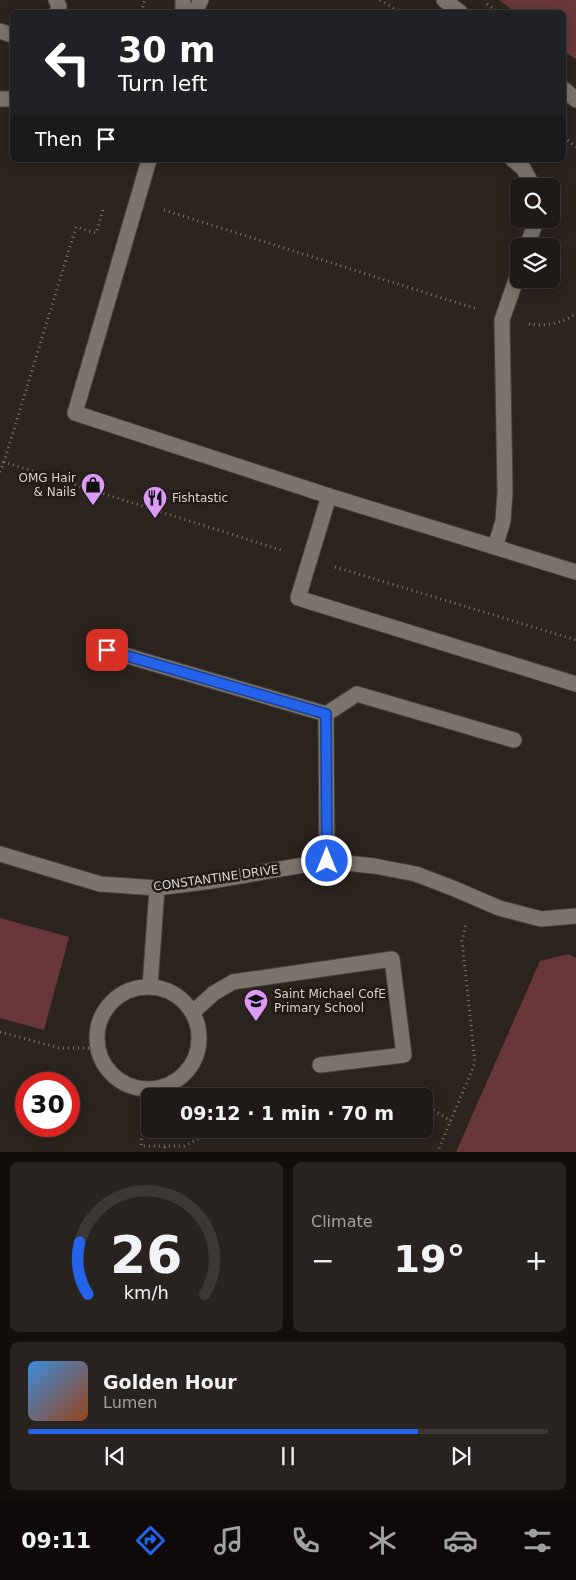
<!DOCTYPE html>
<html lang="en">
<head>
<meta charset="utf-8">
<style>
	body { margin:0; font-family:"DejaVu Sans",sans-serif; background:#28231f; color:#f1f3f6; height:100vh; display:flex; flex-direction:column; font-size:19px; white-space:nowrap }
	* { box-sizing:border-box; margin:0 }
	p { font-size:16px; color:#a2a1a1 }
	.icon { flex:none; width:28px; height:28px; fill:none; stroke:currentColor; stroke-width:2; stroke-linecap:round; stroke-linejoin:round }
	.map { position:relative; height:1152px; overflow:hidden }
	.side { display:flex; flex-direction:column; gap:10px; padding:10px; background:#120e0c; flex:1 }
	.side>* { flex:none }
	.banner { position:absolute; left:10px; top:10px; width:556px; height:152px; border-radius:8px; box-shadow:0 2px 12px #0003,0 0 0 1px #3d3835; background:#202124; color:#fff; overflow:hidden }
	.controls { position:absolute; left:510px; top:178px; display:grid; gap:10px }
	.controls a { display:grid; place-items:center; width:50px; height:50px; border-radius:8px; background:#201a16; box-shadow:0 2px 12px #0003,0 0 0 1px #3d3835; font-size:25px }
	.speed { position:absolute; left:15px; top:1072px; display:flex; gap:10px; font-size:25px; font-weight:700; text-align:center }
	.speed>* { display:grid; place-content:center; width:65px; height:65px; border-radius:50%; background:#201a16; box-shadow:0 2px 12px #0003,0 0 0 1px #3d3835; line-height:1 }
	.speed .limit { border:8px solid #d22; background:#fff; color:#111 }
	.pin { position:absolute; display:grid; place-items:center; width:42px; height:42px; color:#fff; margin:-21px; border-radius:10px; box-shadow:0 2px 8px #0006 }
	.me { position:absolute; width:55px; margin:-28px; rotate:0deg; stroke-linejoin:round; filter:drop-shadow(0 0 4px #0008) }
	.turn { display:flex; align-items:center; gap:18px; height:105px; padding:0 25px; font-size:22px }
	.turn .icon { width:65px; height:65px; stroke-width:2.5 }
	.turn b { display:block; font-size:35px; line-height:42px }
	.then { display:flex; align-items:center; height:48px; padding:0 25px; background:#0003; gap:10px; font-size:19px }
	.big { font-size:38px; font-weight:700; line-height:1.1 }
	.side .tile { flex:1; display:flex; flex-direction:column; justify-content:center; gap:8px; min-width:0; padding:0 18px; border-radius:8px; background:#28231f }
	.side .dial { align-items:center; gap:0 }
	.dial svg { height:130px; overflow:visible; fill:none; stroke:#3d3835; stroke-width:7; stroke-linecap:round; text-anchor:middle }
	.dial text { fill:#f1f3f6; stroke:none }
	.song { display:flex; align-items:center; gap:15px }
	.cover { width:60px; height:60px; border-radius:8px; background:linear-gradient(135deg,hsl(210 70% 55%),hsl(20 70% 35%)) }
	.played { height:5px; border-radius:2px; background:linear-gradient(90deg,#2563eb 75%,#3d3835 75%) }
	.keys { display:flex; justify-content:space-around; direction:ltr }
	.heat { display:flex; justify-content:space-between; align-items:center; font-size:28px; direction:ltr }
	.side .tiles { flex:1; display:grid; gap:10px; grid-template-columns:1fr 1fr }
	.tile:last-child { grid-column:span 2 }
	.trip { position:absolute; left:141px; top:1088px; width:292px; height:50px; border-radius:8px; background:#201a16; box-shadow:0 2px 12px #0003,0 0 0 1px #3d3835; font-weight:700; line-height:50px; text-align:center }
	.tabs { display:flex; height:80px; justify-content:space-around; align-items:center; background:#0d0a09; color:#a2a1a1 }
	.tabs .icon { width:35px; height:35px }
	.tabs .current { color:#2563eb }
	.tabs b { font-size:22px; color:#f1f3f6 }
	.map>svg:first-child { display:block }
	.green { fill:#69373a }
	.lines { fill:none; stroke-linecap:round; stroke-linejoin:round }
	.lane-casing { stroke:#47413c; stroke-width:17 }
	.street-casing { stroke:#47413c; stroke-width:17 }
	.path { stroke:#7e7772; stroke-width:3; stroke-dasharray:1 4; stroke-linecap:butt }
	.lane { stroke:#7c736d; stroke-width:15 }
	.street { stroke:#7c736d; stroke-width:15 }
	.route-casing { stroke:#184099; stroke-width:12 }
	.route { stroke:#2563eb; stroke-width:9 }
	.labels { text-anchor:middle; dominant-baseline:central; stroke-width:5; stroke-linejoin:round; paint-order:stroke }
	.poi-label { font-size:12px; fill:#dad5d1; stroke:#211a15; text-anchor:start }
	.street-label { font-size:12px; fill:#dad5d1; stroke:#211a15 }
</style>
</head>
<body>
<div class="map">
<svg width="576" height="1153" viewBox="0 0 576 1153">
	<rect width="100%" height="100%" fill="#2b231e"/>
	<g class="green">
		<path d="M499 0H576V59L564 51V12H515Z"/>
		<path d="M0 918 69 937 44 1030 0 1018Z"/>
		<path d="M568 954 576 958V1152H456L540 961Z"/>
	</g>
	<g class="lines">
		<defs>
			<g id="lane">
				<path d="M56 0 59 6 57 12"/>
				<path d="M183 0V12"/>
				<path d="M195 12 201 0"/>
				<path d="M0 31 12 35"/>
				<path d="M0 99H12"/>
				<path d="M149 160 75 413 329 496 576 572"/>
				<path d="M513 160 523 168 533 186"/>
				<path d="M527 246 534 227 535 219"/>
				<path d="M329 496 298 598 576 684"/>
				<path d="M495 547 503 521 505 492 502 320 519 271"/>
				<circle cx="148" cy="1038" r="51"/>
				<path d="M150 987 157 888"/>
				<path d="M193 1012 214 993 233 982 392 959 404 1055 320 1065"/>
			</g>
			<g id="street">
				<path d="M444 0 460 12"/>
				<path d="M564 89 576 100"/>
				<path d="M107 650 326 714"/>
				<path d="M0 854 100 884 157 888 212 881 327 861 374 866 416 874 455 889 499 908 541 919 576 916"/>
				<path d="M327 861 326 714 357 694 514 740"/>
			</g>
		</defs>
		<use href="#lane" class="lane-casing"/>
		<use href="#street" class="street-casing"/>
		<g class="path">
			<path d="M380 0 400 12"/>
			<path d="M487 4 498 12"/>
			<path d="M141 12 145 0"/>
			<path d="M564 137 576 147"/>
			<path d="M103 210 96 233 76 227 4 462 284 551"/>
			<path d="M164 210 477 309"/>
			<path d="M529 324C543 327 565 323 576 313"/>
			<path d="M0 472 4 462"/>
			<path d="M335 567 576 640"/>
			<path d="M0 1032 60 1048H98"/>
			<path d="M145 1089 141 1146H184L218 1129"/>
			<path d="M425 1105 451 1121"/>
			<path d="M164 1153 165 1146"/>
			<path d="M437 1153 475 1063 462 941 466 924"/>
		</g>
		<use href="#lane" class="lane"/>
		<use href="#street" class="street"/>
	</g>
	<g class="lines">
		<defs>
			<path id="route" d="M107 650 326 714 327 861"/>
		</defs>
		<use href="#route" class="route-casing"/>
		<use href="#route" class="route"/>
	</g>
	<defs>
		<symbol id="shop-pin" viewBox="-11 -11 22 30"><path d="M0 17L-7.5 6A9.5 9.5 0 1 1 7.5 6Z" fill="#db9af6" stroke="#211a15"/><path d="M-5-2.5h2.3a2.7 3.5 0 0 1 5.4 0H5L5.5 6h-11ZM-1.5-2.5h3a1.5 2.3 0 0 0-3 0Z" fill="#111"/></symbol>
		<symbol id="restaurant-pin" viewBox="-11 -11 22 30"><path d="M0 17L-7.5 6A9.5 9.5 0 1 1 7.5 6Z" fill="#db9af6" stroke="#211a15"/><path d="M-5-6h1v4h1v-4h1v4h1v-4h1v5L-1.5 .5V6h-2V.5L-5-1ZM5-6V6H3V1.5H1.5Q1.5-4 5-6Z" fill="#111"/></symbol>
		<symbol id="school-pin" viewBox="-11 -11 22 30"><path d="M0 17L-7.5 6A9.5 9.5 0 1 1 7.5 6Z" fill="#db9af6" stroke="#211a15"/><path d="M0-5L7-2L0 1L-7-2ZM-4 1L0 2.5L4 1V4Q0 6-4 4Z" fill="#111"/></symbol>
	</defs>
	<g fill-rule="evenodd">
		<use href="#shop-pin" x="79" y="471" width="28" height="38"/>
		<use href="#restaurant-pin" x="141" y="484" width="28" height="38"/>
		<use href="#school-pin" x="242" y="987" width="28" height="38"/>
	</g>
	<g class="labels">
		<g class="poi-label">
			<text x="76" y="478" text-anchor="end">OMG Hair<tspan x="76" dy="14">&amp; Nails</tspan></text>
			<text x="172" y="498">Fishtastic</text>
			<text x="274" y="994">Saint Michael CofE<tspan x="274" dy="14">Primary School</tspan></text>
		</g>
		<g class="street-label">
			<text transform="translate(216 878) rotate(-8)">CONSTANTINE DRIVE</text>
		</g>
	</g>
</svg>
<div class="controls">
<a><svg class="icon" aria-label="search" viewBox="0 0 24 24"><circle cx="10" cy="10" r="6"/><path d="M15 15l6 6"/></svg></a>
<a><svg class="icon" aria-label="layers" viewBox="0 0 24 24"><path d="M12 4l9 5-9 5-9-5zM3 14l9 5 9-5"/></svg></a>
</div>
<div class="speed"><div class="limit">30</div></div>
<div class="pin" style="left:107px;top:650px;background:#d93025"><svg class="icon" aria-label="arrive" viewBox="0 0 24 24"><path d="M6 21V4h12l-3 4 3 4H6"/></svg></div>
<svg class="me" style="left:327px;top:861px" viewBox="-20 -20 40 40"><circle r="17" fill="#2563eb" stroke="#fff" stroke-width="3"/><path d="M0-11L8 9 0 5-8 9z" fill="#fff"/></svg>
<div class="trip">09:12 · 1 min · 70 m</div>
<div class="banner">
<div class="turn"><svg class="icon" aria-label="left" viewBox="0 0 24 24"><path d="M17 20v-9H6M10 6l-5 5 5 5"/></svg><div><b>30 m</b>Turn left</div></div>
<div class="then">Then<svg class="icon" aria-label="arrive" viewBox="0 0 24 24"><path d="M6 21V4h12l-3 4 3 4H6"/></svg></div>
</div>
</div>
<section class="side">
<div class="tiles">
<div class="tile dial"><svg viewBox="0 0 100 80">
<path d="M14 69A42 42 0 1 1 86 69"/>
<path d="M14 69A42 42 0 0 1 9 37" stroke="#2563eb"/>
<text x="50" y="56" font-size="32" font-weight="700">26</text>
<text x="50" y="72" font-size="11">km/h</text>
</svg></div>
<div class="tile"><p>Climate</p>
<div class="heat"><a>−</a><b class="big">19°</b><a>+</a></div>
</div>
<div class="tile">
<div class="song"><i class="cover"></i><div><b>Golden Hour</b><p>Lumen</p></div></div>
<div class="played"></div>
<div class="keys"><svg class="icon" aria-label="previous" viewBox="0 0 24 24"><path d="M18 5L8 12l10 7zM5 5v14"/></svg><svg class="icon" aria-label="pause" viewBox="0 0 24 24"><path d="M8 5v14M16 5v14"/></svg><svg class="icon" aria-label="next" viewBox="0 0 24 24"><path d="M6 5l10 7-10 7zM19 5v14"/></svg></div>
</div>
</div>
</section>
<nav class="tabs">
<b>09:11</b>
<svg class="icon current" aria-label="directions" viewBox="0 0 24 24"><path d="M12 3l9 9-9 9-9-9zM9 14v-3h6M13 9l2 2-2 2"/></svg>
<svg class="icon" aria-label="music" viewBox="0 0 24 24"><path d="M9 18V5l10-2v13"/><circle cx="6" cy="18" r="3"/><circle cx="16" cy="16" r="3"/></svg>
<svg class="icon" aria-label="phone" viewBox="0 0 24 24"><path d="M5 4h4l2 5-3 2q2 4 5 5l2-3 5 2v4C11 20 4 13 5 4z"/></svg>
<svg class="icon" aria-label="climate" viewBox="0 0 24 24"><path d="M12 3v18M4 7l16 10M4 17L20 7"/></svg>
<svg class="icon" aria-label="car" viewBox="0 0 24 24"><path d="M5 17H2v-5l4-1 3-4h7l3 4 3 1v5h-3M9 17h6M6 11h13"/><circle cx="7" cy="17" r="2"/><circle cx="17" cy="17" r="2"/></svg>
<svg class="icon" aria-label="filters" viewBox="0 0 24 24"><path d="M4 7h16M4 17h16"/><circle cx="9" cy="7" r="2"/><circle cx="15" cy="17" r="2"/></svg>
</nav>
</body>
</html>
